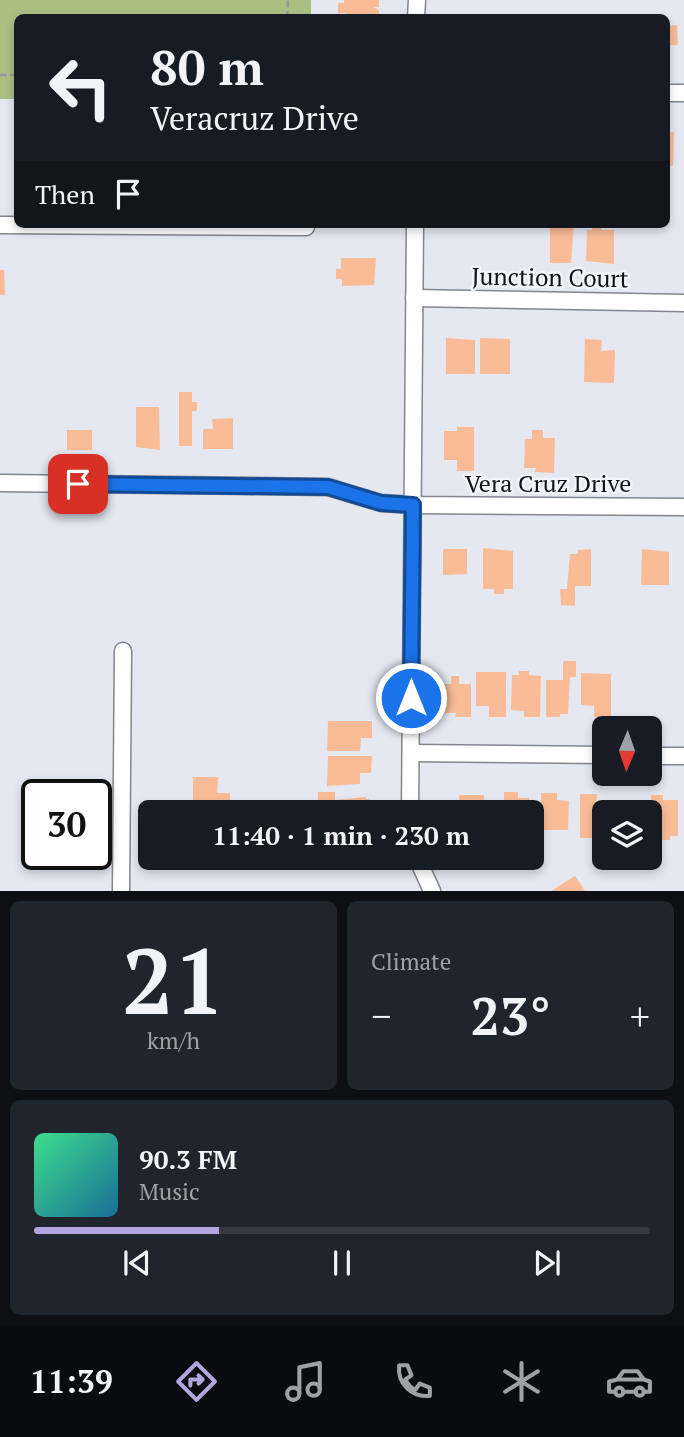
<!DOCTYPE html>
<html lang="en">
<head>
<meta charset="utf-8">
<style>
	body { margin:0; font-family:"PT Serif",serif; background:#20242c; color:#f1f3f6; height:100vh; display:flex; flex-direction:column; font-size:26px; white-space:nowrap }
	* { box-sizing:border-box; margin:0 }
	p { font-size:23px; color:#9ea1a6 }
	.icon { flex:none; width:38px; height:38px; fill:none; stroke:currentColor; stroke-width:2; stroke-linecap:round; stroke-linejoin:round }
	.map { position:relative; height:891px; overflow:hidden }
	.side { display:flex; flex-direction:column; gap:10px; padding:10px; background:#0d0f14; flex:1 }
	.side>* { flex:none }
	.guide { position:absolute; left:14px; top:14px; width:656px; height:214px; border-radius:10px; box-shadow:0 4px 10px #0003; background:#171b24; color:#f1f3f6; overflow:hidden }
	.needle { width:46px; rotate:182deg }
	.buttons { position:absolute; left:592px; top:716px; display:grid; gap:14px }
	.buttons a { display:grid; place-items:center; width:70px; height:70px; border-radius:10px; background:#171b24; box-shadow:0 4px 10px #0003; font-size:35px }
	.speed { position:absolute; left:21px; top:779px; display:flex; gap:14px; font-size:35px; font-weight:700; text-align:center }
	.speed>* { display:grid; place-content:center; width:91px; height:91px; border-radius:50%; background:#171b24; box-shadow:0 4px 10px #0003; line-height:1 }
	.speed .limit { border:4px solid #111; border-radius:10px; background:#fff; color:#111 }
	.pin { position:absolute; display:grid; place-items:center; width:60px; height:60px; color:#fff; margin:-30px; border-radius:14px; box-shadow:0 4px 10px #0006 }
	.me { position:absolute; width:77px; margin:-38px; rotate:0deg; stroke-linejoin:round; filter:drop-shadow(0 0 5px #0008) }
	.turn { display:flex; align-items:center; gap:24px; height:147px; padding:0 21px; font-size:32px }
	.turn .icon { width:91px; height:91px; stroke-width:2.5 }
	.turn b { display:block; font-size:49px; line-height:60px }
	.then { display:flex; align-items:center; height:66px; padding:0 21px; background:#0003; gap:14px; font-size:26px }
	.big { font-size:52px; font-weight:800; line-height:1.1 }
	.side .card { flex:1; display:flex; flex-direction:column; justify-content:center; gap:10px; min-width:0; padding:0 24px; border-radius:10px; background:#20242c }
	.side .dial { align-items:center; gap:0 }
	.dial b { font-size:91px; line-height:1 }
	.song { display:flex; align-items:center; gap:21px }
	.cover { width:84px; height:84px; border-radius:10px; background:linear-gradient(135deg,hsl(150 70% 55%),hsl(200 70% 35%)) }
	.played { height:7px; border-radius:4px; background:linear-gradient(90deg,#b3a5dd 30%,#363941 30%) }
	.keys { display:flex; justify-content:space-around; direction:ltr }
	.heat { display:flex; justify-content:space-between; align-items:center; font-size:38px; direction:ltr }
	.side .tiles { flex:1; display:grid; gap:10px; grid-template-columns:1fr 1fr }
	.card:last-child { grid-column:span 2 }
	.trip { position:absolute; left:138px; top:800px; width:406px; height:70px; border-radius:10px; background:#171b24; box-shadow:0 4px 10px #0003; font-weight:800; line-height:70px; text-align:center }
	.tab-bar { display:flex; height:112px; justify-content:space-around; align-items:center; background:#090b0e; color:#9ea1a6 }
	.tab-bar .icon { width:49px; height:49px }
	.tab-bar .current { color:#b3a5dd }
	.tab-bar b { font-size:32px; color:#f1f3f6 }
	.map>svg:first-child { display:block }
	.green { fill:#abbf83 }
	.building { fill:#fabc97 }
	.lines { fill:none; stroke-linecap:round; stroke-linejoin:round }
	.street-casing { stroke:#83868d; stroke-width:19 }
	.path { stroke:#96989f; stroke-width:2.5; stroke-dasharray:7 3.5; stroke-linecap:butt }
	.street { stroke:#fff; stroke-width:16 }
	.route-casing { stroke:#114b97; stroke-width:18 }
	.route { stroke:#1a73e8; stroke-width:12 }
	.labels { text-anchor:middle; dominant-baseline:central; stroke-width:5; stroke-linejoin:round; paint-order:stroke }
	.street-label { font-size:24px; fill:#121316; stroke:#f3f5fe }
</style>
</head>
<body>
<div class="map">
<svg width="684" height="891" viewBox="0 0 684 891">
	<rect width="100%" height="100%" fill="#e5e8f1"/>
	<path class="green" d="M0 0H311V17L18 18 17 99H0Z"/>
	<g class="building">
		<path d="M344 0H379V7H374L379 11V15L377 18H345V13H338V3H344Z"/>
		<path d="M677 25 678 45H667V26Z"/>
		<path d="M667 132H674L673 166H667Z"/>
		<path d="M557 224H574L571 263H550V228H557Z"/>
		<path d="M592 224H601V230H614V264L586 261 587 230H592Z"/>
		<path d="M341 258H376L374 285 342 286V279H336V269H341Z"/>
		<path d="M0 270H4L5 295H0Z"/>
		<path d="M446 338 475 340V374H446Z"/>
		<path d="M480 338 510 339V374H480Z"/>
		<path d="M585 339 602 340 601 351 615 350 614 383 584 382Z"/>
		<path d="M179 392H192V402H197V411H192V446H179Z"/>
		<path d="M136 407H159L160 450 136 447Z"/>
		<path d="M233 418V449H203V429H213L212 419Z"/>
		<path d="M457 427H474V471H457V460H444V431H457Z"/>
		<rect x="67" y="430" width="25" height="20"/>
		<path d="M532 430H543V438H555L554 473 535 472 536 468H524L525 439H532Z"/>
		<path d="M483 548 513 551V589H504V594H494V589H483Z"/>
		<path d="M443 549H467V574L443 575Z"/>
		<path d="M591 549V586H575V606L561 605 560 589H567L570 554H578V550Z"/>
		<path d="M642 549 669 552V585H641Z"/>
		<path d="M563 661H576V677H570L568 714H560V717H546V680H563Z"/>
		<path d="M519 671H529V675L541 676 540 717H524V711L511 710 512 675H519Z"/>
		<path d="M476 672H506V717H489V706H476Z"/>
		<path d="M581 673 611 674V717H594V706L581 705Z"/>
		<path d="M451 676H459V684H471V717H455L456 713H444V684H451Z"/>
		<path d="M328 721H372V738H361L360 751H327Z"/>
		<path d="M328 756H372L371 773H360V784L327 786Z"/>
		<path d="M193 777H218L217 793H230V812H193Z"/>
		<path d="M318 792H335V800L366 797V799H369L370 812H342V810H338V807L318 806Z"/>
		<path d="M504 792H518V798H529V812H504Z"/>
		<path d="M541 793H557V800L569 801 568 830H541Z"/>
		<path d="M580 794H597L596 805H610V812H604V838H580Z"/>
		<rect x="459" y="795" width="25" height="17"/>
		<path d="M651 795H663V800H678V836H670V840H659L660 836H650Z"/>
		<path d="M330 858H375L376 861 337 869 336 860 331 862Z"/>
		<path d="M575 876 585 891H551Z"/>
	</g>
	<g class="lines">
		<defs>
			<g id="street">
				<path d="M416 18 417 0"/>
				<path d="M667 93H684"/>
				<path d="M0 225 306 227"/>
				<path d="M414 298 684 303"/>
				<path d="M0 483 328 487 381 503 413 505 684 507"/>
				<path d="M411 753 604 755"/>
				<path d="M649 756H684"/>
				<path d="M410 812 415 224"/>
				<path d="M417 858 432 891"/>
				<path d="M121 891 123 651"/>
			</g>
		</defs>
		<use href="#street" class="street-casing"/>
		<g class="path">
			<path d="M287 18 288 0"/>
			<path d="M0 75H18"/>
		</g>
		<use href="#street" class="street"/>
	</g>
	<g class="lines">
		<defs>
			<path id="route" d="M78 484 328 487 381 503 413 505 411 698"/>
		</defs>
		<use href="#route" class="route-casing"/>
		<use href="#route" class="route"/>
	</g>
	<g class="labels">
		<g class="street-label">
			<text transform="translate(550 277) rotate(1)">Junction Court</text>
			<text x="548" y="483">Vera Cruz Drive</text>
		</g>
	</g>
</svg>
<div class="buttons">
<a><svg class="needle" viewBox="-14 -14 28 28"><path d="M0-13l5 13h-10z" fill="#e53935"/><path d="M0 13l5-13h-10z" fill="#9ea1a6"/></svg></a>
<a><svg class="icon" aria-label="layers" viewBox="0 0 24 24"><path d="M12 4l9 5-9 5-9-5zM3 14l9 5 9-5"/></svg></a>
</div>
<div class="speed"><div class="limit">30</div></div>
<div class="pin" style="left:78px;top:484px;background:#d93025"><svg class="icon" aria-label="arrive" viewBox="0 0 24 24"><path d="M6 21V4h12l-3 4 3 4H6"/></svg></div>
<svg class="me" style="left:411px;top:698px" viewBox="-20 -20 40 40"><circle r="17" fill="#1a73e8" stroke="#fff" stroke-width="3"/><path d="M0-11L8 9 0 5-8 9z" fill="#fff"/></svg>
<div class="trip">11:40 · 1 min · 230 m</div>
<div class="guide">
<div class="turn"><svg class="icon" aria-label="left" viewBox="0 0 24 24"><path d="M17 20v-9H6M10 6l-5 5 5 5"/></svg><div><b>80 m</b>Veracruz Drive</div></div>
<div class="then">Then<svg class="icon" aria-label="arrive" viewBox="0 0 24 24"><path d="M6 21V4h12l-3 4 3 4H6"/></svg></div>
</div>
</div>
<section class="side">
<div class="tiles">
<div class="card dial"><b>21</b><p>km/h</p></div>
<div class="card"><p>Climate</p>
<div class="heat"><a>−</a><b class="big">23°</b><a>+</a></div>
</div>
<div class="card">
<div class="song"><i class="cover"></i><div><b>90.3 FM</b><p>Music</p></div></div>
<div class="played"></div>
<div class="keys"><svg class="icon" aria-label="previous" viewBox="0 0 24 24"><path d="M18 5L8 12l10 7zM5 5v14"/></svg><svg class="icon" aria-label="pause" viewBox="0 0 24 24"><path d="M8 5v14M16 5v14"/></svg><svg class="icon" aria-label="next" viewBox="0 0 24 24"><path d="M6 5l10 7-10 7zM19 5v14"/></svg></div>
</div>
</div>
</section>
<nav class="tab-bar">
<b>11:39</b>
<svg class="icon current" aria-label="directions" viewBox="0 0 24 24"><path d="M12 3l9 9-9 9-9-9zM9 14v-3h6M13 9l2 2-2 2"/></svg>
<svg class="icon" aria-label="music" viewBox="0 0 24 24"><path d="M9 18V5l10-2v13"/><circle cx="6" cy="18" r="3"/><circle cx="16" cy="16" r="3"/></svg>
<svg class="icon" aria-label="phone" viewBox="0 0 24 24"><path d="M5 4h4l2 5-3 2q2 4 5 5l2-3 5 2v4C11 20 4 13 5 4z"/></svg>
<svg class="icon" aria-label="climate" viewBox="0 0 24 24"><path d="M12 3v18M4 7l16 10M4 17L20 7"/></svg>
<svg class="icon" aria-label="car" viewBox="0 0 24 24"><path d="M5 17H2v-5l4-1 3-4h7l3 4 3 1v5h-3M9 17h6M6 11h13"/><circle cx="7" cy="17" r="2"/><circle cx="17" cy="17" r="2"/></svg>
</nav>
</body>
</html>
